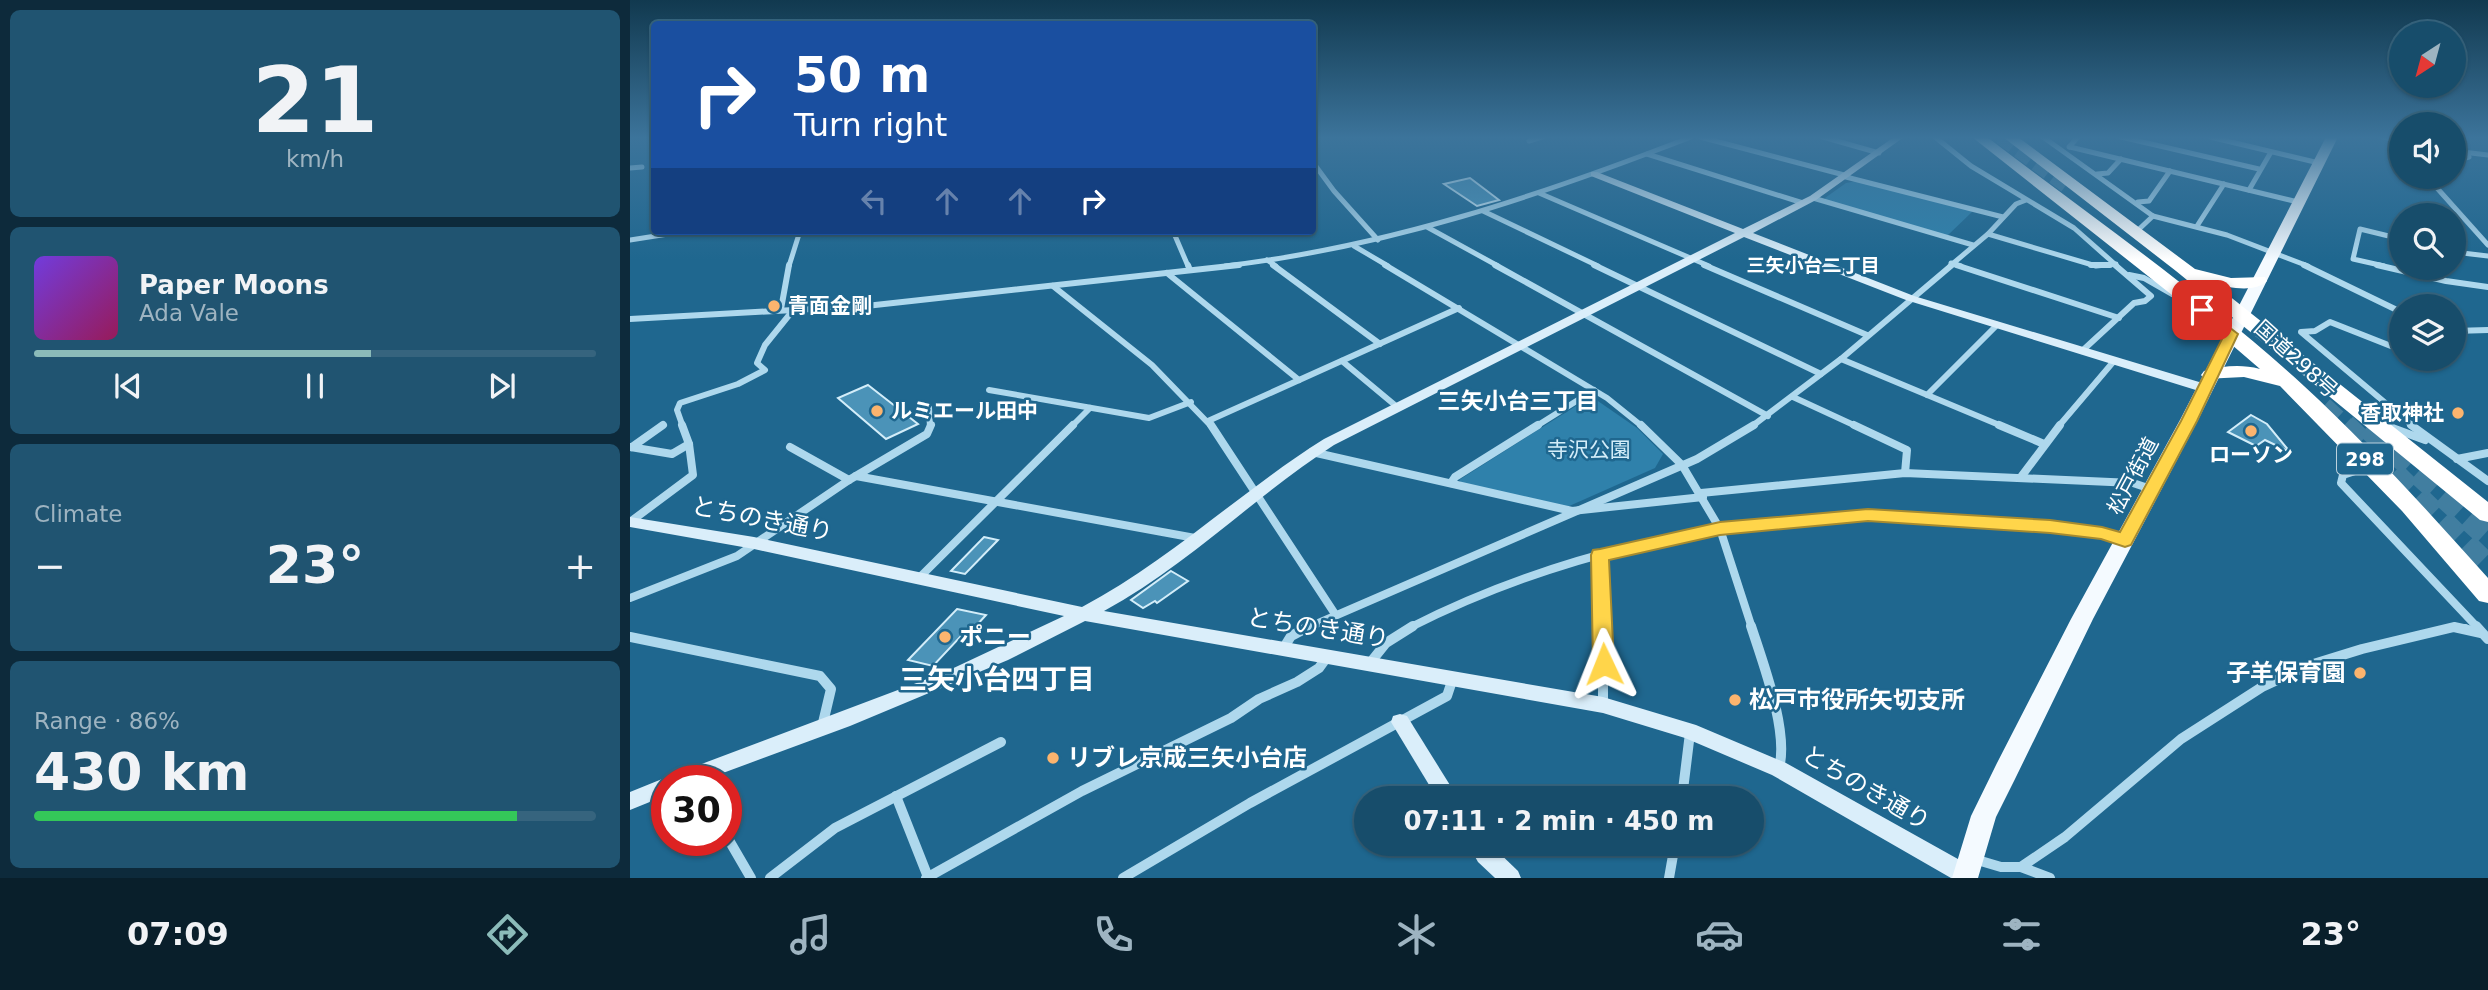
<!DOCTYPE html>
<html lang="en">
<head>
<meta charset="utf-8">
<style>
	body { margin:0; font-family:"DejaVu Sans","Noto Sans JP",sans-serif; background:#205471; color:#f1f3f6; height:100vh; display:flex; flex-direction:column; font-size:26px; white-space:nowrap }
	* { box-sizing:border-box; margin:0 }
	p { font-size:23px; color:#9eb4c1 }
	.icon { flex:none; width:38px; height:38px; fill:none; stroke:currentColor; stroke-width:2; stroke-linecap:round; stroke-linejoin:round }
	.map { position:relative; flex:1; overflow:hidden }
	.panel { display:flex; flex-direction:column; gap:10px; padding:10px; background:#0d2a3b; width:630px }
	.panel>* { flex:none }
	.top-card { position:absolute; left:21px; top:21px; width:665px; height:214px; border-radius:7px; box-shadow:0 2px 5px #0004,0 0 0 2px #36647e; background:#1a4fa0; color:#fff; overflow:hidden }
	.needle { width:46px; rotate:216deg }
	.fabs { position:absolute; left:1759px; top:21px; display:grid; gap:14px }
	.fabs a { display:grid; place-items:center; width:77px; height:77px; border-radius:50%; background:#174d6b; box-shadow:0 2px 5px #0004,0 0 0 2px #36647e; font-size:35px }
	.speed { position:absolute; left:21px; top:765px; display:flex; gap:14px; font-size:35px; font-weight:700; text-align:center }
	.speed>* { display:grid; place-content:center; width:91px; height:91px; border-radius:50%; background:#174d6b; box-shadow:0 2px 5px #0004,0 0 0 2px #36647e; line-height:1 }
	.speed .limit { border:10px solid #d22; background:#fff; color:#111 }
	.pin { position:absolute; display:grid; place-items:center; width:60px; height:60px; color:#fff; margin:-30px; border-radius:14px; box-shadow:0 4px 10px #0006 }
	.me { position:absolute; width:77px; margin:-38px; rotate:358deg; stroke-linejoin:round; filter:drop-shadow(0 0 5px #0008) }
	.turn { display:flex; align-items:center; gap:24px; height:147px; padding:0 28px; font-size:32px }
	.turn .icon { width:91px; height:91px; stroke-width:2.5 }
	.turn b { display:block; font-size:49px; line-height:60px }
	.lanes { display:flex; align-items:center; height:66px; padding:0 28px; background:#0003; justify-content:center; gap:35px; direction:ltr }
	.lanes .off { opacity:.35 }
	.big { font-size:52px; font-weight:700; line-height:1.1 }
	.panel .widget { flex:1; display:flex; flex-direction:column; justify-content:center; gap:10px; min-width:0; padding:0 24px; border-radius:10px; background:#205471 }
	.panel .dial { align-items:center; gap:0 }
	.dial b { font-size:91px; line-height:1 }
	.song { display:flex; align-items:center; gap:21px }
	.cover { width:84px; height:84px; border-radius:10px; background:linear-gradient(135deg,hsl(260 70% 55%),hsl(330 70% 35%)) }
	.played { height:7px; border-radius:4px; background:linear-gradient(90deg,#8bbbb9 60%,#36647e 60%) }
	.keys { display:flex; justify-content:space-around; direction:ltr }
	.heat { display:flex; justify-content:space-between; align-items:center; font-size:38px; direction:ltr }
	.charge { height:10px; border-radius:5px; background:linear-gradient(90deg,#34c759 86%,#36647e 0) }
	.trip { position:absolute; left:724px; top:786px; width:410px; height:70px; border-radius:35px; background:#174d6b; box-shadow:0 2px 5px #0004,0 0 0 2px #36647e; font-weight:700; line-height:70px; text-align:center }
	.menu { display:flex; height:112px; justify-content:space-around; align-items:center; background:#091f2b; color:#9eb4c1 }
	.menu .icon { width:49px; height:49px }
	.menu .active { color:#8bbbb9 }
	.menu b { font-size:32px; color:#f1f3f6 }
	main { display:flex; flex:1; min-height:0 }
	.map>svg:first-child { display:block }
	.green { fill:#2f81ab }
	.building { fill:#4b93b8; stroke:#d3edf9; stroke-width:2 }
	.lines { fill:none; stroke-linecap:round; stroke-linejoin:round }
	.highway-tunnel-far2 { stroke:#417ea0; stroke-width:15; stroke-dasharray:15 7; stroke-linecap:butt }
	.highway-tunnel-far1 { stroke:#417ea0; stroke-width:18; stroke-dasharray:18 10; stroke-linecap:butt }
	.highway-tunnel { stroke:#417ea0; stroke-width:23; stroke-dasharray:23 11; stroke-linecap:butt }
	.street-far3 { stroke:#aed8ed; stroke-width:5 }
	.street-far2 { stroke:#aed8ed; stroke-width:6 }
	.street-far1 { stroke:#aed8ed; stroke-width:8 }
	.street { stroke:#aed8ed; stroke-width:10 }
	.secondary { fill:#daeefa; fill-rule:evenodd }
	.primary { fill:#f4faff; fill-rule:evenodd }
	.highway { fill:#fff; fill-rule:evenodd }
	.route { fill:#ffd54a; stroke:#a68a30; stroke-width:2 }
	.poi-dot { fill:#fbb46e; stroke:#1f678f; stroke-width:2.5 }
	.labels { text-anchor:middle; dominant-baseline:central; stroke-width:5; stroke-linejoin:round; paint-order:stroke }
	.far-neighbourhood-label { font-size:19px; font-weight:bold; fill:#fff; stroke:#1f678f }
	.shield { fill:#1f678f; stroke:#bcd1dd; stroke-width:2 }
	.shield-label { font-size:19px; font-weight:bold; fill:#fff }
	.poi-label { font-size:21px; font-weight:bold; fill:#fff; stroke:#1f678f; text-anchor:start }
	.street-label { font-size:21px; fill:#fff; stroke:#1f678f }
	.park-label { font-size:21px; fill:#d3edf9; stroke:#1f678f }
	.neighbourhood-label { font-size:23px; font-weight:bold; fill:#fff; stroke:#1f678f }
	.near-street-label { font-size:24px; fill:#fff; stroke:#1f678f }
	.near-poi-label { font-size:24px; font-weight:bold; fill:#fff; stroke:#1f678f; text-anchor:start }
	.near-neighbourhood-label { font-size:28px; font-weight:bold; fill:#fff; stroke:#1f678f }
</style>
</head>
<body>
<main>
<section class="panel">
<div class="widget dial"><b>21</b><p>km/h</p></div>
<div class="widget">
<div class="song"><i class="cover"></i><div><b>Paper Moons</b><p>Ada Vale</p></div></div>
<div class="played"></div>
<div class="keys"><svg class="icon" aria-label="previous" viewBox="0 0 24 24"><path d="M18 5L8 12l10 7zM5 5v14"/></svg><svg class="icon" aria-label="pause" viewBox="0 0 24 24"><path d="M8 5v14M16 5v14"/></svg><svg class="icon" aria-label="next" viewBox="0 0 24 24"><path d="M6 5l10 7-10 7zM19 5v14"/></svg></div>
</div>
<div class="widget"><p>Climate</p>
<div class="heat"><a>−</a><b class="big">23°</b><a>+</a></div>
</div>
<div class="widget"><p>Range · 86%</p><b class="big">430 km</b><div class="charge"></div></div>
</section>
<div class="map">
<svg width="1858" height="878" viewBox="0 0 1858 878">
	<rect width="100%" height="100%" fill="#1f678f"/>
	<g class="green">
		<path d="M1227 181 1343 211 1317 236 1196 201 1195 198 1216 183Z"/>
		<path d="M957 399H965L1007 428 1033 454 1025 468 937 507 833 485 829 480Z"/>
	</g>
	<g class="building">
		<path d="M840 178 869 200 847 206 814 184Z"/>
		<path d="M238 385 288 424 256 439 208 398Z"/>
		<path d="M1621 415 1637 424 1660 452 1635 440 1626 446 1598 432Z"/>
		<path d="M354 537 368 540 335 574 321 571Z"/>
		<path d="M541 571 558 581 527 603 525 601 513 608 501 600Z"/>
		<path d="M327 609 356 615 335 638 330 637 303 666 278 660Z"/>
	</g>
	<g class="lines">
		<path class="highway-tunnel-far2" d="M1371 137 1439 188"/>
		<path class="highway-tunnel-far1" d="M1694 406 1717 427"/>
		<g class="highway-tunnel">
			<path d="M1715 425 1858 566"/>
			<path d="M1737 427 1858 537"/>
		</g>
		<g class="street-far3">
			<path d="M1070 137 1218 176"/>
			<path d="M1193 137 1249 153"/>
			<path d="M1305 137 1341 166 1444 228 1487 266"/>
			<path d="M1413 137 1523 216 1597 235 1678 266"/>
			<path d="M1491 137 1629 169"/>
			<path d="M1580 137 1689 163"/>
			<path d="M1753 137 1771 141"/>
			<path d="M899 141 912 137"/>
			<path d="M1439 147 1448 137"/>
			<path d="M1440 147 1668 202"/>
			<path d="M1824 151 1858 155"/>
			<path d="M1017 154 1173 203"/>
			<path d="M682 161 704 191 748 240"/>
			<path d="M1824 161 1839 157"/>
			<path d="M0 168 12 167"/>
			<path d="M1467 174 1478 173 1491 159"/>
			<path d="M1216 177 1373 217"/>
			<path d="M1802 177 1807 188 1858 245"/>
			<path d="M1619 190 1641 152"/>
			<path d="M909 193 1079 266"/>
			<path d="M1183 198 1343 245"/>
			<path d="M1508 202 1519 201 1540 171"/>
			<path d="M853 211 968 266"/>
			<path d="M1567 226 1594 184"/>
			<path d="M797 227 868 266"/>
			<path d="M543 231 558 266"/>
			<path d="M1506 232 1523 216"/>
			<path d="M1358 234 1466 266 1486 264"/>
			<path d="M0 240 57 231"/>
			<path d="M724 246 758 266"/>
			<path d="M1824 252 1858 256"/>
			<path d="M637 260 646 266"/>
			<path d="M1321 263 1331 266"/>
			<path d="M159 266 170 231"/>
			<path d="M595 266C757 247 909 196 1061 137"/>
			<path d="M1320 266 1358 234 1386 204 1396 200"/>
			<path d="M1754 266 1723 259 1730 229 1771 239"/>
		</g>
		<g class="street-far2">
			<path d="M558 265 560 270"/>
			<path d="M643 265 750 344"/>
			<path d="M755 265 977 398 1013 427"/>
			<path d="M865 265 1138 416"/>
			<path d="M964 265 1191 374"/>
			<path d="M1074 265 1237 335"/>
			<path d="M1326 265 1489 318"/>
			<path d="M1461 265H1480"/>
			<path d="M1674 265 1771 312"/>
			<path d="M1747 265 1816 281 1858 287"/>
			<path d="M537 273 669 380"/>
			<path d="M1499 275 1514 278 1542 294"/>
			<path d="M423 286 522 365 582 427"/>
			<path d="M151 309 159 265"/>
			<path d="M0 319 236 306 609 265"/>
			<path d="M1824 331 1858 330"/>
			<path d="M1771 350 1700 322 1685 331 1671 332 1784 427"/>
			<path d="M1452 351 1504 303 1515 301 1521 296 1485 265"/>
			<path d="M1211 359 1374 427"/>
			<path d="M1794 359 1800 361"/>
			<path d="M712 361 766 406"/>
			<path d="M359 390 519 418 561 402"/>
			<path d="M1297 395 1367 325"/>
			<path d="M1163 397 1228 427"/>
			<path d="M299 408 300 427"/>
			<path d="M578 421 829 308"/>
			<path d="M1757 426 1760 427"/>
			<path d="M30 427 33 425"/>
			<path d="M53 427 47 410 50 403 108 384 135 370 127 363 135 345 164 309"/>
			<path d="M441 427 460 408"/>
			<path d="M905 427 964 390"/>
			<path d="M1121 427 1211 359 1322 265"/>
			<path d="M1428 427 1484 361"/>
		</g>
		<g class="street-far1">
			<path d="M581 425 705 614"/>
			<path d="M1011 425 1052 465 1090 529 1122 628"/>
			<path d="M1224 425 1277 450 1275 473"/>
			<path d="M1369 425 1414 444"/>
			<path d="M1781 425 1858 481"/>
			<path d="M1757 426 1795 440"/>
			<path d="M0 447 42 454 59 444"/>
			<path d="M2 447 33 425"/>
			<path d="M160 447 219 480"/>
			<path d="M682 452 942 511 1073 497"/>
			<path d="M1827 459 1858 453"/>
			<path d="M1740 466 1713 475 1711 483 1848 628"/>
			<path d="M226 476 565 538"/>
			<path d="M1391 477 1430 425"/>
			<path d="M821 483 825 477 908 425"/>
			<path d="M1071 493 1275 473 1503 483 1521 489"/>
			<path d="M0 522 63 475 59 444 52 425"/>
			<path d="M970 555 973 628"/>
			<path d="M290 577 443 425"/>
			<path d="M0 598 107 556 219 480 297 434 301 425"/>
			<path d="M677 628 1067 459 1124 425"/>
			<path d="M779 628C921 556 1081 519 1240 515 1279 514 1318 519 1356 522 1403 525 1448 528 1493 540"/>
			<path d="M1820 628H1835"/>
		</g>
		<g class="street">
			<path d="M973 626V705"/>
			<path d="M1121 626C1133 663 1159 732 1149 768"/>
			<path d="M1846 626 1858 639"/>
			<path d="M0 637 190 676 201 689 192 727"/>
			<path d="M653 649 661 636 680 626"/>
			<path d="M740 663 756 643 783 626"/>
			<path d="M266 796 298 877 296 878"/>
			<path d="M1052 798 1060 733"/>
			<path d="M96 835 121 878"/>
			<path d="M1344 859 1371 867H1391L1435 837 1551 739 1632 687 1677 666 1732 649 1824 627 1851 633"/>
			<path d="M1391 867 1420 878"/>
			<path d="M298 877 452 791 601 718 629 699 667 682 689 668 697 657"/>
			<path d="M140 878 205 828 371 742"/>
			<path d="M493 878 620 803 817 696 823 678"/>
			<path d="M1039 878 1045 844"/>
		</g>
		<g class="secondary">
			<path d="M1264 137H1274L1186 200 1123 233 1284 296 1579 385 1581 388 1579 391H1569L1276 300 1114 237 704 445C625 496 557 566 474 611L973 697 1066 725 1156 763 1344 868 1347 875 1345 878H1321L1142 775 1055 738 973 713 455 621 378 660 220 726 74 780H37V795L0 810V792L37 777 42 779 45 774 313 673 434 616 124 549 0 527V517L124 537 452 607C539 561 611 491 694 439L1105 233 961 176V172H967L1113 229 1180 196Z"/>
			<path d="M770 714 777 716 828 798H807L761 722 763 716Z"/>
			<path d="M838 844H860L888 871 891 878H865L848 862Z"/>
		</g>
		<path class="primary" d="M1696 137H1708L1568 420 1463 619 1385 779 1366 817 1348 878H1322L1341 816 1367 763 1441 619 1550 420Z"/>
		<g class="highway">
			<path d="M1342 137H1357C1462 217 1577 297 1674 386 1739 446 1799 512 1858 578V603L1849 601 1772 511 1650 386 1614 377 1574 379 1571 375 1574 371C1594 366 1610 364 1630 369L1566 314Z"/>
			<path d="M1373 137H1388L1565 269 1601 278 1635 277 1637 281C1625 293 1599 288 1583 283L1858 502V522L1850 520 1546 271Z"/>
		</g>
	</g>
	<linearGradient id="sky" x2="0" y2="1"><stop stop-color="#11394f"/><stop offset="0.53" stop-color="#3c749b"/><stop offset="1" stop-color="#3c749b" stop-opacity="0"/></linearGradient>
	<rect width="1858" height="260" fill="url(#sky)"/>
	<path class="route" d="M1572 306 1608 334 1567 421 1501 545 1495 547 1471 539 1420 533 1238 521 1090 535 979 560 984 664 981 670 974 672 966 670 963 664 961 555 963 550 970 549 1090 522 1238 509 1420 520 1472 527 1490 532 1551 421 1594 335 1567 312V307Z"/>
	<g class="poi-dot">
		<circle cx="144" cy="306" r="7"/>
		<circle cx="247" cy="411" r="7"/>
		<circle cx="1828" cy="413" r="7"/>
		<circle cx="1621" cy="431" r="7"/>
		<circle cx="315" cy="637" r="7"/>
		<circle cx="1730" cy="673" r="7"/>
		<circle cx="1105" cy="700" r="7"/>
		<circle cx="423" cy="758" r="7"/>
	</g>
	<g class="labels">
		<g class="far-neighbourhood-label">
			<text x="1183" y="265">三矢小台二丁目</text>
		</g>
		<rect class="shield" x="1707" y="443.5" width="56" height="31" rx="5"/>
		<g class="shield-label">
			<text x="1735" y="459">298</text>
		</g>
		<g class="poi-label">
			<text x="158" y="306">青面金剛</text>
			<text x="261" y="411">ルミエール田中</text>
			<text x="1814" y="413" text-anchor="end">香取神社</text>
			<text x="1621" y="455" text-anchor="middle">ローソン</text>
		</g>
		<g class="street-label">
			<text transform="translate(1666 359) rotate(42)">国道298号</text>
			<text transform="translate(1503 476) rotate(-62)">松戸街道</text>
		</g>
		<g class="park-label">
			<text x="959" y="450">寺沢公園</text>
		</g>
		<g class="neighbourhood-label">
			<text x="888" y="401">三矢小台三丁目</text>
		</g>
		<g class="near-street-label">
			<text transform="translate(132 519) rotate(11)">とちのき通り</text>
			<text transform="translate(688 628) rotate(9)">とちのき通り</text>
			<text transform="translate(1236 788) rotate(30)">とちのき通り</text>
		</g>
		<g class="near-poi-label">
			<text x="329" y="637">ポニー</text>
			<text x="1716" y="673" text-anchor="end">子羊保育園</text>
			<text x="1119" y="700">松戸市役所矢切支所</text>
			<text x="437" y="758">リブレ京成三矢小台店</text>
		</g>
		<g class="near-neighbourhood-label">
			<text x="367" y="679">三矢小台四丁目</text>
		</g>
	</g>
</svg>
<div class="fabs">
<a><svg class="needle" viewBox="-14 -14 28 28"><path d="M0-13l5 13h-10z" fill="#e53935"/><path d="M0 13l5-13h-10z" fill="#9eb4c1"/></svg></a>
<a><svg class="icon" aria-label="sound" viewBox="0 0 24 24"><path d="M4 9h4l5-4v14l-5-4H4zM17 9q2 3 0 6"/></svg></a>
<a><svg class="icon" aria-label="search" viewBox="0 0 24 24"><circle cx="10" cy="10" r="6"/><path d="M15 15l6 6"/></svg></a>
<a><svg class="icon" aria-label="layers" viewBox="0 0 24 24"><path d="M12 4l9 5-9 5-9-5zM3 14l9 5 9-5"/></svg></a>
</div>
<div class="speed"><div class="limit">30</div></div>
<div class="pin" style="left:1572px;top:310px;background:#d93025"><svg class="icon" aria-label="arrive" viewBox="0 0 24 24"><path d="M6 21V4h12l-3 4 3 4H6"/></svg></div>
<svg class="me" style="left:974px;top:664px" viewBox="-20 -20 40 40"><path d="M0-17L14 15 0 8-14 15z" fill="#ffd54a" stroke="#fff" stroke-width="4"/></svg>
<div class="trip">07:11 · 2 min · 450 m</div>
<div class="top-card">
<div class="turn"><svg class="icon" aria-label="right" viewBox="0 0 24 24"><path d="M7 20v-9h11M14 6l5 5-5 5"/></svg><div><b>50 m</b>Turn right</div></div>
<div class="lanes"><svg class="icon off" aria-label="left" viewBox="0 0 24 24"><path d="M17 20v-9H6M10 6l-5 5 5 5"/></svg><svg class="icon off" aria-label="ahead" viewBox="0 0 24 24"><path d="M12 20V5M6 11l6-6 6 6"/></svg><svg class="icon off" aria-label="ahead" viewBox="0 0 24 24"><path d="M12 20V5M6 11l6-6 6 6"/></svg><svg class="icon" aria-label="right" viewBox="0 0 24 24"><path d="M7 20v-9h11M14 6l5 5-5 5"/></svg></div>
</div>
</div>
</main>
<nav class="menu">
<b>07:09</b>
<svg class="icon active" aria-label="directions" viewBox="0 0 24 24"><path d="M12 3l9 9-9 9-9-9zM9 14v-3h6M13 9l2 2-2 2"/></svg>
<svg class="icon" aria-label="music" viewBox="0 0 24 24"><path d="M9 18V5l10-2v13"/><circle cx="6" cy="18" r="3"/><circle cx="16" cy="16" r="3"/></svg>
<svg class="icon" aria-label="phone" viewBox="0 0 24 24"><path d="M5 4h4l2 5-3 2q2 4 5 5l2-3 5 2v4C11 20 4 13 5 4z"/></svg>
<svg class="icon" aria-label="climate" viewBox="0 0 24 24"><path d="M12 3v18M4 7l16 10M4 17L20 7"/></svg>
<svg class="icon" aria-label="car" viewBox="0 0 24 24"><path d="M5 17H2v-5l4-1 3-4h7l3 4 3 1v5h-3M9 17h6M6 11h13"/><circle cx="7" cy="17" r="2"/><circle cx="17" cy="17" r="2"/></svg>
<svg class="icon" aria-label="filters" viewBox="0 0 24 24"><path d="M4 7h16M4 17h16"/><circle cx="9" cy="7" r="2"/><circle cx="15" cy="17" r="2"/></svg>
<b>23°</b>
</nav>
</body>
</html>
